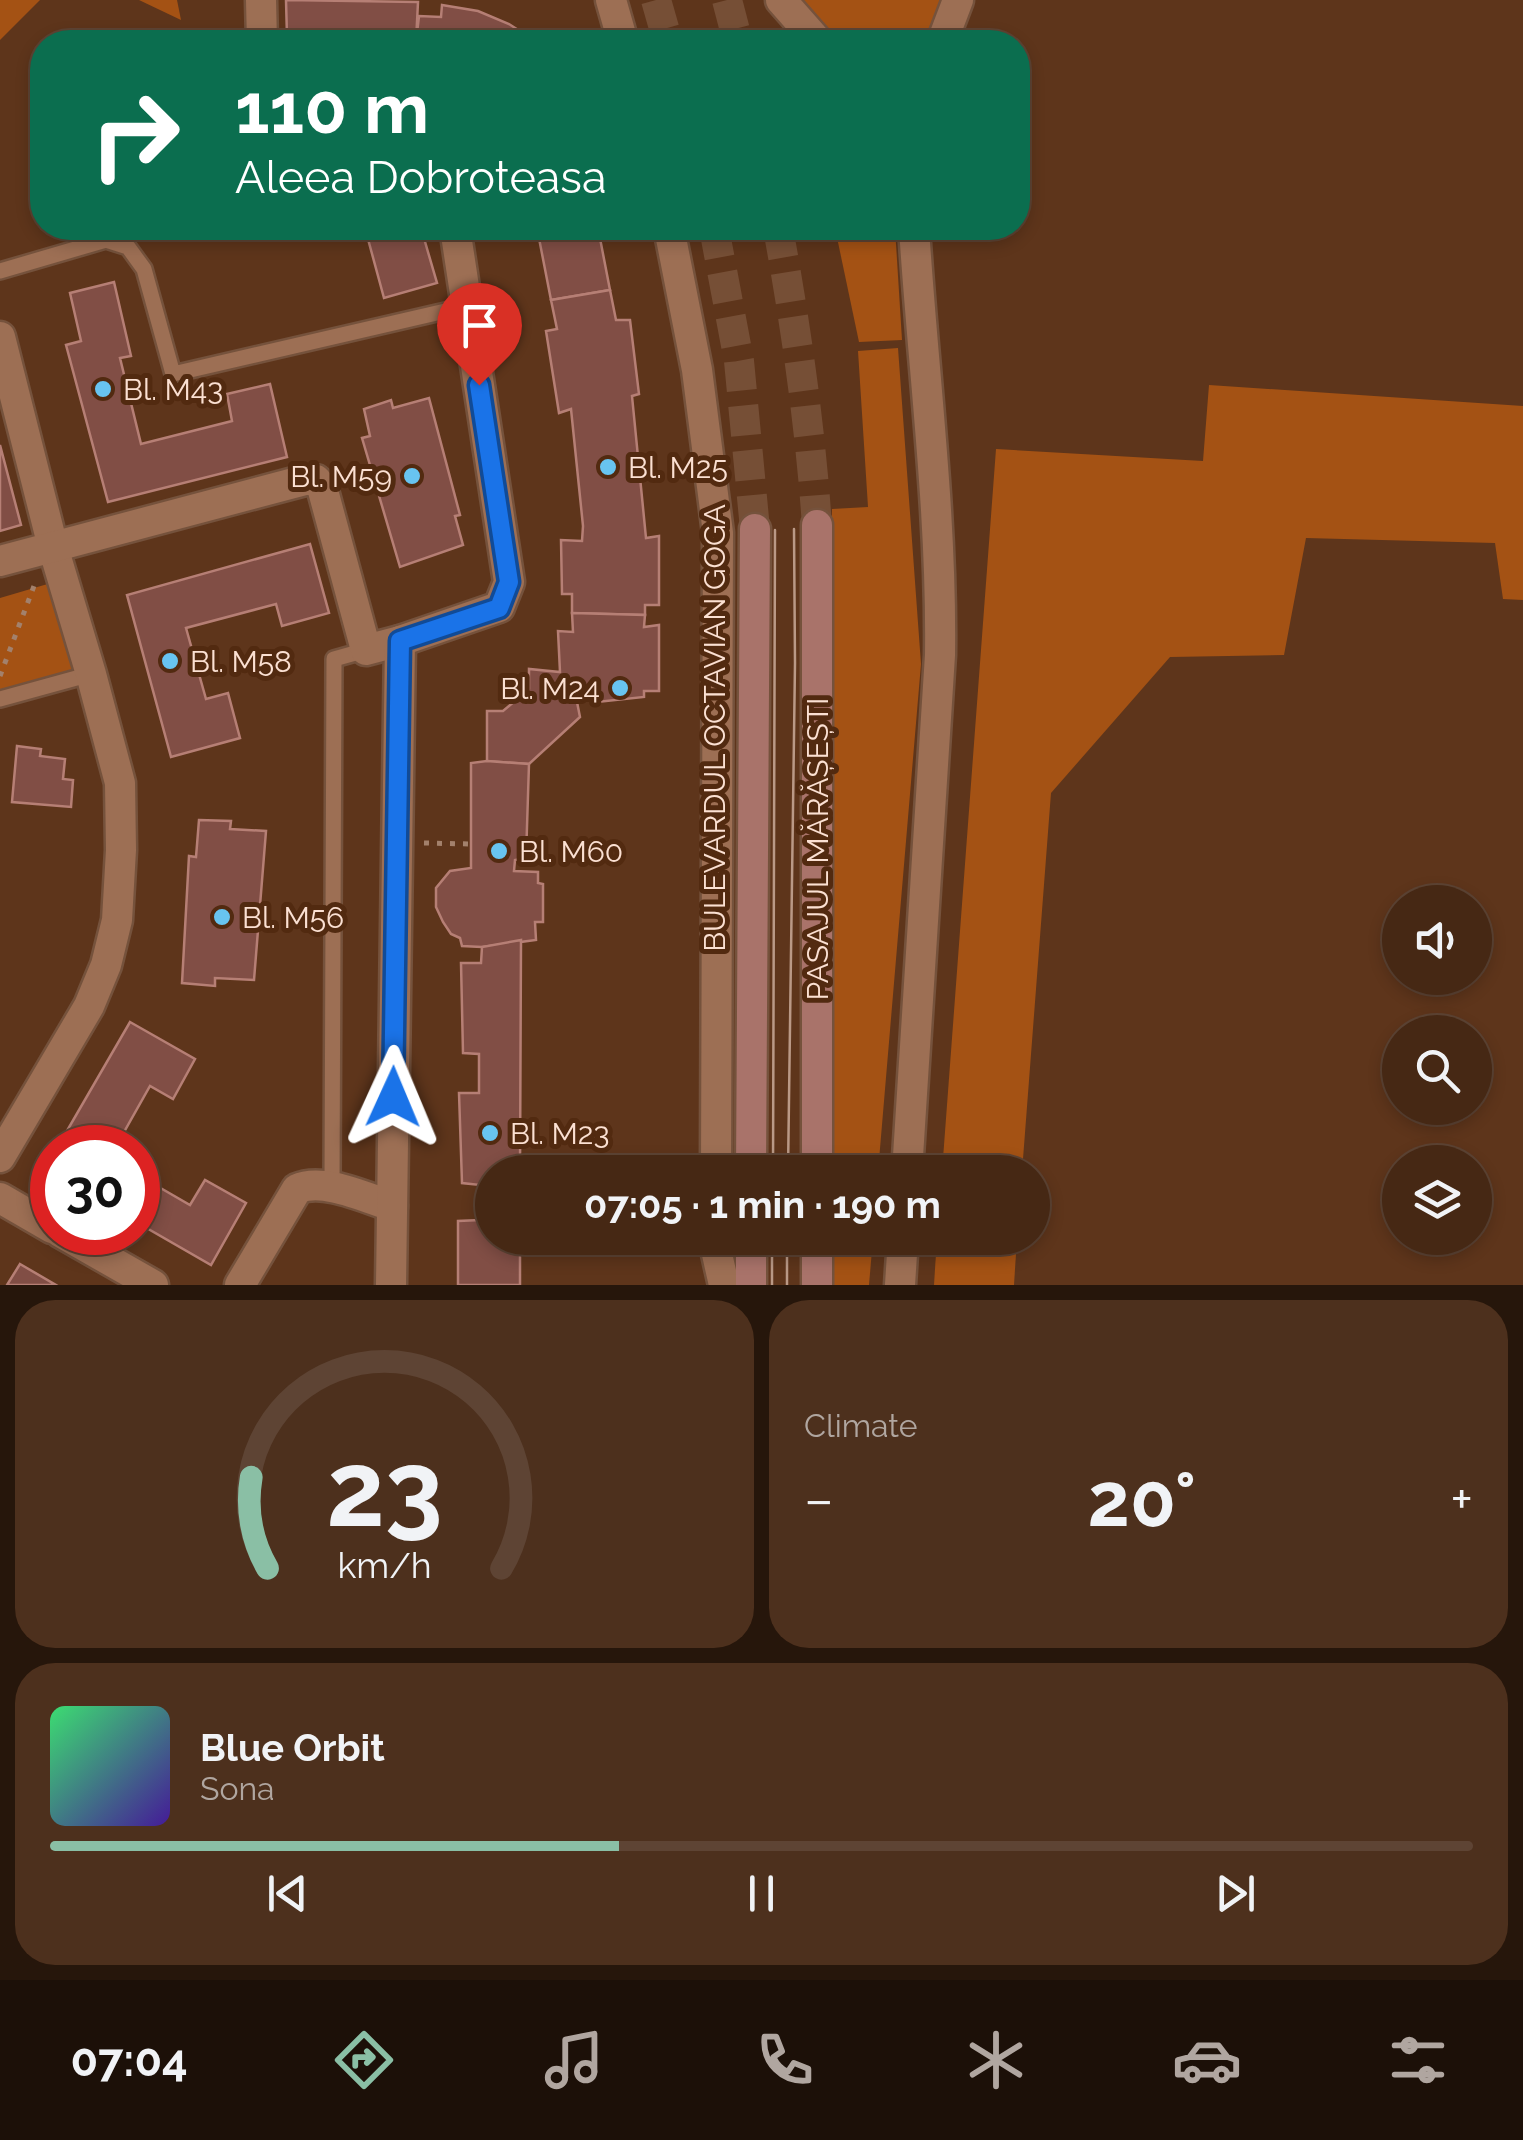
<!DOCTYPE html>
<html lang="en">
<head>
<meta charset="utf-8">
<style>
	body { margin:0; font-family:Raleway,sans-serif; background:#4d301d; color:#f1f3f6; height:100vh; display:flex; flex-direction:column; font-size:38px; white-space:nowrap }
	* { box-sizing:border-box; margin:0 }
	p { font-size:32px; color:#b0a6a0 }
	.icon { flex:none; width:55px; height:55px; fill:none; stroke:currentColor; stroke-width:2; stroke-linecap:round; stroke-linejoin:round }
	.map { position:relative; height:1285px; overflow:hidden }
	.panel { display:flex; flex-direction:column; gap:15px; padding:15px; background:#26160b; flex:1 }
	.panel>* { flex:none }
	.guide { position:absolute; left:30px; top:30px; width:1000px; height:210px; border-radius:40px; box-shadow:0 5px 15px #0003,0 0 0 2px #5e4434; background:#0b6e4f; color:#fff; overflow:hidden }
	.buttons { position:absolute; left:1382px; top:885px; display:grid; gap:20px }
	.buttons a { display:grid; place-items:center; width:110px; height:110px; border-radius:50%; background:#462814; box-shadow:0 5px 15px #0003,0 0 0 2px #5e4434; font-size:50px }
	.speed { position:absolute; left:30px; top:1125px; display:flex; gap:20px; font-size:50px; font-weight:700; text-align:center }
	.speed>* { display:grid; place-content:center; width:130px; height:130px; border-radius:50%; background:#462814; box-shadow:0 5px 15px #0003,0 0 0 2px #5e4434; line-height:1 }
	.speed .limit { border:15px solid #d22; background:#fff; color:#111 }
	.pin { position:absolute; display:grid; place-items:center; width:85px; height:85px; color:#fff; margin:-102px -42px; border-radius:50% 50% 50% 0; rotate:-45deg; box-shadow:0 0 10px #0007 }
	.pin .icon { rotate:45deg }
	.me { position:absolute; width:110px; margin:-55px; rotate:1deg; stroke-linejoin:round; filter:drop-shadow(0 0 8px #0008) }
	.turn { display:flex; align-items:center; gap:35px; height:210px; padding:0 40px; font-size:45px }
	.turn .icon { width:130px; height:130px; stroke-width:2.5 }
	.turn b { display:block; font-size:70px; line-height:85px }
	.big { font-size:75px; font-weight:700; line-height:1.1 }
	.panel .tile { flex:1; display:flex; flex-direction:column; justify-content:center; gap:15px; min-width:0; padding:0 35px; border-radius:40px; background:#4d301d }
	.panel .dial { align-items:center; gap:0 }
	.dial svg { height:260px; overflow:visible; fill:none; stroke:#5e4434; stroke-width:7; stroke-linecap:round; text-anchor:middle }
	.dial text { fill:#f1f3f6; stroke:none }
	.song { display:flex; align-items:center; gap:30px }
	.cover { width:120px; height:120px; border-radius:15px; background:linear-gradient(135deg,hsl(140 70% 55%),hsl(260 70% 35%)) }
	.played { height:10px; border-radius:5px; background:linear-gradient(90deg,#8abfa5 40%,#5e4434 40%) }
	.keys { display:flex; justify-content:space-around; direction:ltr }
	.heat { display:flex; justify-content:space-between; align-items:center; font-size:55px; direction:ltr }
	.panel .tiles { flex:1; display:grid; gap:15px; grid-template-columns:1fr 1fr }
	.tile:last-child { grid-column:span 2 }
	.trip { position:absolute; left:475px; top:1155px; width:575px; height:100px; border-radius:50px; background:#462814; box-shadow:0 5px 15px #0003,0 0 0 2px #5e4434; font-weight:700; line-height:100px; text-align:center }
	.tabs { display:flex; height:160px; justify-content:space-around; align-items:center; background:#1c1008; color:#b0a6a0 }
	.tabs .icon { width:70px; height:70px }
	.tabs .active { color:#8abfa5 }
	.tabs b { font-size:45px; color:#f1f3f6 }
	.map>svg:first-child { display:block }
	.green { fill:#a45214 }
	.building { fill:#814e45; stroke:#b67f75; stroke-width:2.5 }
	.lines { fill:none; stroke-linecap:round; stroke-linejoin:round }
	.secondary-tunnel { stroke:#764f36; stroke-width:30; stroke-dasharray:30 15; stroke-linecap:butt }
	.service-casing { stroke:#75523c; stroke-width:20 }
	.minor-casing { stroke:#75523c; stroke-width:35 }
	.tertiary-casing { stroke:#75523c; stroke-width:35 }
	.secondary-casing { stroke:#75523c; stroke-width:35 }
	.path { stroke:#a3816c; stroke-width:5; stroke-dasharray:5 8; stroke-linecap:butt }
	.service { stroke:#9d6f54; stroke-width:15 }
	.minor { stroke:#9d6f54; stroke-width:30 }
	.tertiary { stroke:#9d6f54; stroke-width:30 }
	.secondary { stroke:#a9736a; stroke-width:30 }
	.tram { stroke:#ba9986; stroke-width:2.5 }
	.route-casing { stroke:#114b97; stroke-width:25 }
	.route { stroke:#1a73e8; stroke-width:18 }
	.poi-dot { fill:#68c4f0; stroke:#522a10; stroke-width:4 }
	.labels { text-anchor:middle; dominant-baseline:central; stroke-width:10; stroke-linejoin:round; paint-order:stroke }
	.poi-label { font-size:30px; fill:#fbe0d2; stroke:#522a10; text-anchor:start }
	.street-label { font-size:30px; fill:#fbe0d2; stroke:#522a10 }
</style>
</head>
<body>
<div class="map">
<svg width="1523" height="1285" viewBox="0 0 1523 1285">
	<rect width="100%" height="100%" fill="#5e351b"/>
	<g class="green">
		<path d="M0 0H40L0 40Z"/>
		<path d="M139 0H177L181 20Z"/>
		<path d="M796 0H945L930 42H833Z"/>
		<path d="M835 228H895L902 340 859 342Z"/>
		<path d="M898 348 921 664 878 1172H829L832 509 868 507 858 351Z"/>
		<path d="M1209 385 1523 406V600L1503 599 1495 543 1306 538 1284 655 1170 657 1051 793 1022 1172H942L996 449 1203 461Z"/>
		<path d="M51 583 73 673 0 692V598Z"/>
		<path d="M829 1238H873L869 1285H828Z"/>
		<path d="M937 1238H1017L1014 1285H934Z"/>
	</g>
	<g class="building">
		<path d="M286 0 418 2 416 42H306V37H287Z"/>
		<path d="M442 5 478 11 509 24 537 42H416L419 16 441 17Z"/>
		<path d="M365 228H421L437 283 384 298Z"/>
		<path d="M537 228H598L610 290 551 300Z"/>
		<path d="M114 282 131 356 120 358 141 444 232 421 227 394 270 384 287 457 108 502 66 345 81 341 70 293Z"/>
		<path d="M610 290 616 320H630L639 394 632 396 646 538 659 536V605H645V615L572 613V594H562L561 540 582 541 583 526 571 409 559 413 546 331 557 329 551 300Z"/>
		<path d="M429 398 460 515 455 516 463 545 400 567 362 438 370 436 364 409 391 400 393 408Z"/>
		<path d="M0 445 21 525 0 531Z"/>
		<path d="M310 544 329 613 282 626 276 604 186 628 206 699 228 693 240 738 171 757 127 595Z"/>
		<path d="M572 613 645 615 644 627 659 625V691H644V697L597 702 585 699 580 694 581 687H574L580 717 529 764 487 761V711H503L529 689V669L560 672 558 631 573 632Z"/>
		<path d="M17 746 41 749 40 756 65 759 63 779 73 780 71 807 12 802Z"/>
		<path d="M487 761 529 764 526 858 515 860 514 871 538 872V883L543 884V922H535L536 940 482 947 462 946 460 938 451 934 443 922 436 907V888L450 871 471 868V763Z"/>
		<path d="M199 820 231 821 230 829 266 831 254 980 215 978V986L182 983 189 856 196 857Z"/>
		<path d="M521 940 520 1172H492V1238H520V1285H458V1221L480 1220 481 1185 462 1183 459 1093H479V1054L463 1053 461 963H481L482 947Z"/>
		<path d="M130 1022 195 1059 173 1099 150 1086 115 1148H57Z"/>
		<path d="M138 1175 190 1205 205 1180 246 1203 211 1265 138 1223Z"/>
		<path d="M20 1264 56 1285H7Z"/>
	</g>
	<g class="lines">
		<g class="secondary-tunnel">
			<path d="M656 0 668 42"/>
			<path d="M727 0 738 42"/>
			<path d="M714 228 739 361 755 529"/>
			<path d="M778 228C796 327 810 425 817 525"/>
		</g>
		<defs>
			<g id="service">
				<path d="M0 271 106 240 128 247 144 269 173 374 467 306"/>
				<path d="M0 699 91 674"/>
				<path d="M332 1187 334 659 366 650"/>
			</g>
			<g id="minor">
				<path d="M261 0 262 42"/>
				<path d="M0 337 53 547 91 674 120 783 121 850 117 920 106 965 89 1006 0 1157"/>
				<path d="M0 561 305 480H316L322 487 366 650 400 641 499 607 509 582 455 228"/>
				<path d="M0 1198 52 1228"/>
				<path d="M60 1232 153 1285"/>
				<path d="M240 1285 297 1189C323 1177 366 1198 392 1206"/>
				<path d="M391 1285 400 641"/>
			</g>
			<g id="tertiary">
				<path d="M611 0 623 42"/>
				<path d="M781 0 818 42"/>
				<path d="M942 42 958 0"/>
				<path d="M669 228 697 370 718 533 716 1172"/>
				<path d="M907 1172 940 655C942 512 923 370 914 228"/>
				<path d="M717 1238V1254L724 1285"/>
				<path d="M900 1285 903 1238"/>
			</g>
			<g id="secondary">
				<path d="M817 525V1172"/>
				<path d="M751 1172 755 529"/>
				<path d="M817 1238V1285"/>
				<path d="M751 1285V1238"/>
			</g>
		</defs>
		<use href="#service" class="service-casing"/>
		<use href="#minor" class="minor-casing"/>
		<use href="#tertiary" class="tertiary-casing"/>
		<use href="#secondary" class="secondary-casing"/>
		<g class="path">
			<path d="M0 676 34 586"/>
			<path d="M424 843 471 844"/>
			<path d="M526 845H542"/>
		</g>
		<use href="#service" class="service"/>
		<use href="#minor" class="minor"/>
		<use href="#tertiary" class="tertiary"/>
		<use href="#secondary" class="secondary"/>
		<g class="tram">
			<path d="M773 1172 775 530"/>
			<path d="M788 1172 795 663 794 529"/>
			<path d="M772 1285V1238"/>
			<path d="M787 1285V1238"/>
		</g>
	</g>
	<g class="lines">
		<defs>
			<path id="route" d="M393 1097 400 641 499 608 509 582 479 385"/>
		</defs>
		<use href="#route" class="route-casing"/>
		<use href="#route" class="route"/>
	</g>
	<g class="poi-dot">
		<circle cx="103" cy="389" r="10"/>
		<circle cx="608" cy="467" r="10"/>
		<circle cx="412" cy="476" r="10"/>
		<circle cx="170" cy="661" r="10"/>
		<circle cx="620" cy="688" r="10"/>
		<circle cx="499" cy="851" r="10"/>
		<circle cx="222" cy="917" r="10"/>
		<circle cx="490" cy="1133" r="10"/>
	</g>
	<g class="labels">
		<g class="poi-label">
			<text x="123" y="389">Bl. M43</text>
			<text x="628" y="467">Bl. M25</text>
			<text x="392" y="476" text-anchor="end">Bl. M59</text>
			<text x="190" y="661">Bl. M58</text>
			<text x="600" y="688" text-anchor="end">Bl. M24</text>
			<text x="519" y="851">Bl. M60</text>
			<text x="242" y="917">Bl. M56</text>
			<text x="510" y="1133">Bl. M23</text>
		</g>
		<g class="street-label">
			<text transform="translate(714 728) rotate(-90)">BULEVARDUL OCTAVIAN GOGA</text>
			<text transform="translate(817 849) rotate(-90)">PASAJUL MĂRĂȘEȘTI</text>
		</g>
	</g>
</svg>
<div class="buttons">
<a><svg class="icon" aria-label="sound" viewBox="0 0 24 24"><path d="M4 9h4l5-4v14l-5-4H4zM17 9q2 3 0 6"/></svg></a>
<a><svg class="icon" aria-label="search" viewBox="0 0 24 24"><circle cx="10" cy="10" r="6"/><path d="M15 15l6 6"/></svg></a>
<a><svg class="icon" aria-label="layers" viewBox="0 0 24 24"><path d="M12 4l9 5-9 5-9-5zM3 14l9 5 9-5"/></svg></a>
</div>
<div class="speed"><div class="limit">30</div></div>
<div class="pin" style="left:479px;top:385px;background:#d93025"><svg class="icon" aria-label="arrive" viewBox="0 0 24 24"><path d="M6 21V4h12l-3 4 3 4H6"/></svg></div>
<svg class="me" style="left:393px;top:1097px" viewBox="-20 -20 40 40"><path d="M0-17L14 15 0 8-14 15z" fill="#1a73e8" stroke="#fff" stroke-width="4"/></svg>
<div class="trip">07:05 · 1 min · 190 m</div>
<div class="guide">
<div class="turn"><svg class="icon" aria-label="right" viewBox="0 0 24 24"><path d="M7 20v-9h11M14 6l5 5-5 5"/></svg><div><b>110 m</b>Aleea Dobroteasa</div></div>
</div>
</div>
<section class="panel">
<div class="tiles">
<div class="tile dial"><svg viewBox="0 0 100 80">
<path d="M14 69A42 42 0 1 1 86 69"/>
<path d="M14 69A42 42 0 0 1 9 41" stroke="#8abfa5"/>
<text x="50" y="56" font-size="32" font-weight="700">23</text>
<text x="50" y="72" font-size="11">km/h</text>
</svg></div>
<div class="tile"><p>Climate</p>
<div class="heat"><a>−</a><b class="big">20°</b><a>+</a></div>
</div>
<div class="tile">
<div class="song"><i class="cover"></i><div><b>Blue Orbit</b><p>Sona</p></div></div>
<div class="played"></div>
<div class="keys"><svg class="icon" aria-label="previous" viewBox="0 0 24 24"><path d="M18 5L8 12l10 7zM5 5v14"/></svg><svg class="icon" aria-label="pause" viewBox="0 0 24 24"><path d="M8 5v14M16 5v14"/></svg><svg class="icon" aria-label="next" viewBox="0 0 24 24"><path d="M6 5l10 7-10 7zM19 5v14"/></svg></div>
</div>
</div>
</section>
<nav class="tabs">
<b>07:04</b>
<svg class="icon active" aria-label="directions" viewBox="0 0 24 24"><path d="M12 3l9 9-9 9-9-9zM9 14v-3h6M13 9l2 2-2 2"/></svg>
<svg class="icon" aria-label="music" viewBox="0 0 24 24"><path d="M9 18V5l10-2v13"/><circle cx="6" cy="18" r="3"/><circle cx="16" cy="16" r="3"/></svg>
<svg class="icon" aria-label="phone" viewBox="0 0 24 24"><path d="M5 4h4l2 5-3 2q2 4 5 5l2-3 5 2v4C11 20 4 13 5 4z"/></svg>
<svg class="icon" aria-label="climate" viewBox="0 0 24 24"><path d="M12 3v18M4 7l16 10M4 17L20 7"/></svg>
<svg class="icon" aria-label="car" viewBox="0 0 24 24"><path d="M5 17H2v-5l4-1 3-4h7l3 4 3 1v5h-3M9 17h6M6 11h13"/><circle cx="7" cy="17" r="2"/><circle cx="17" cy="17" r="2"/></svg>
<svg class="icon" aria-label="filters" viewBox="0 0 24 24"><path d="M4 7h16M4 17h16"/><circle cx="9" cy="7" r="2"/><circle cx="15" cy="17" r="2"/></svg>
</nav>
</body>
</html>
